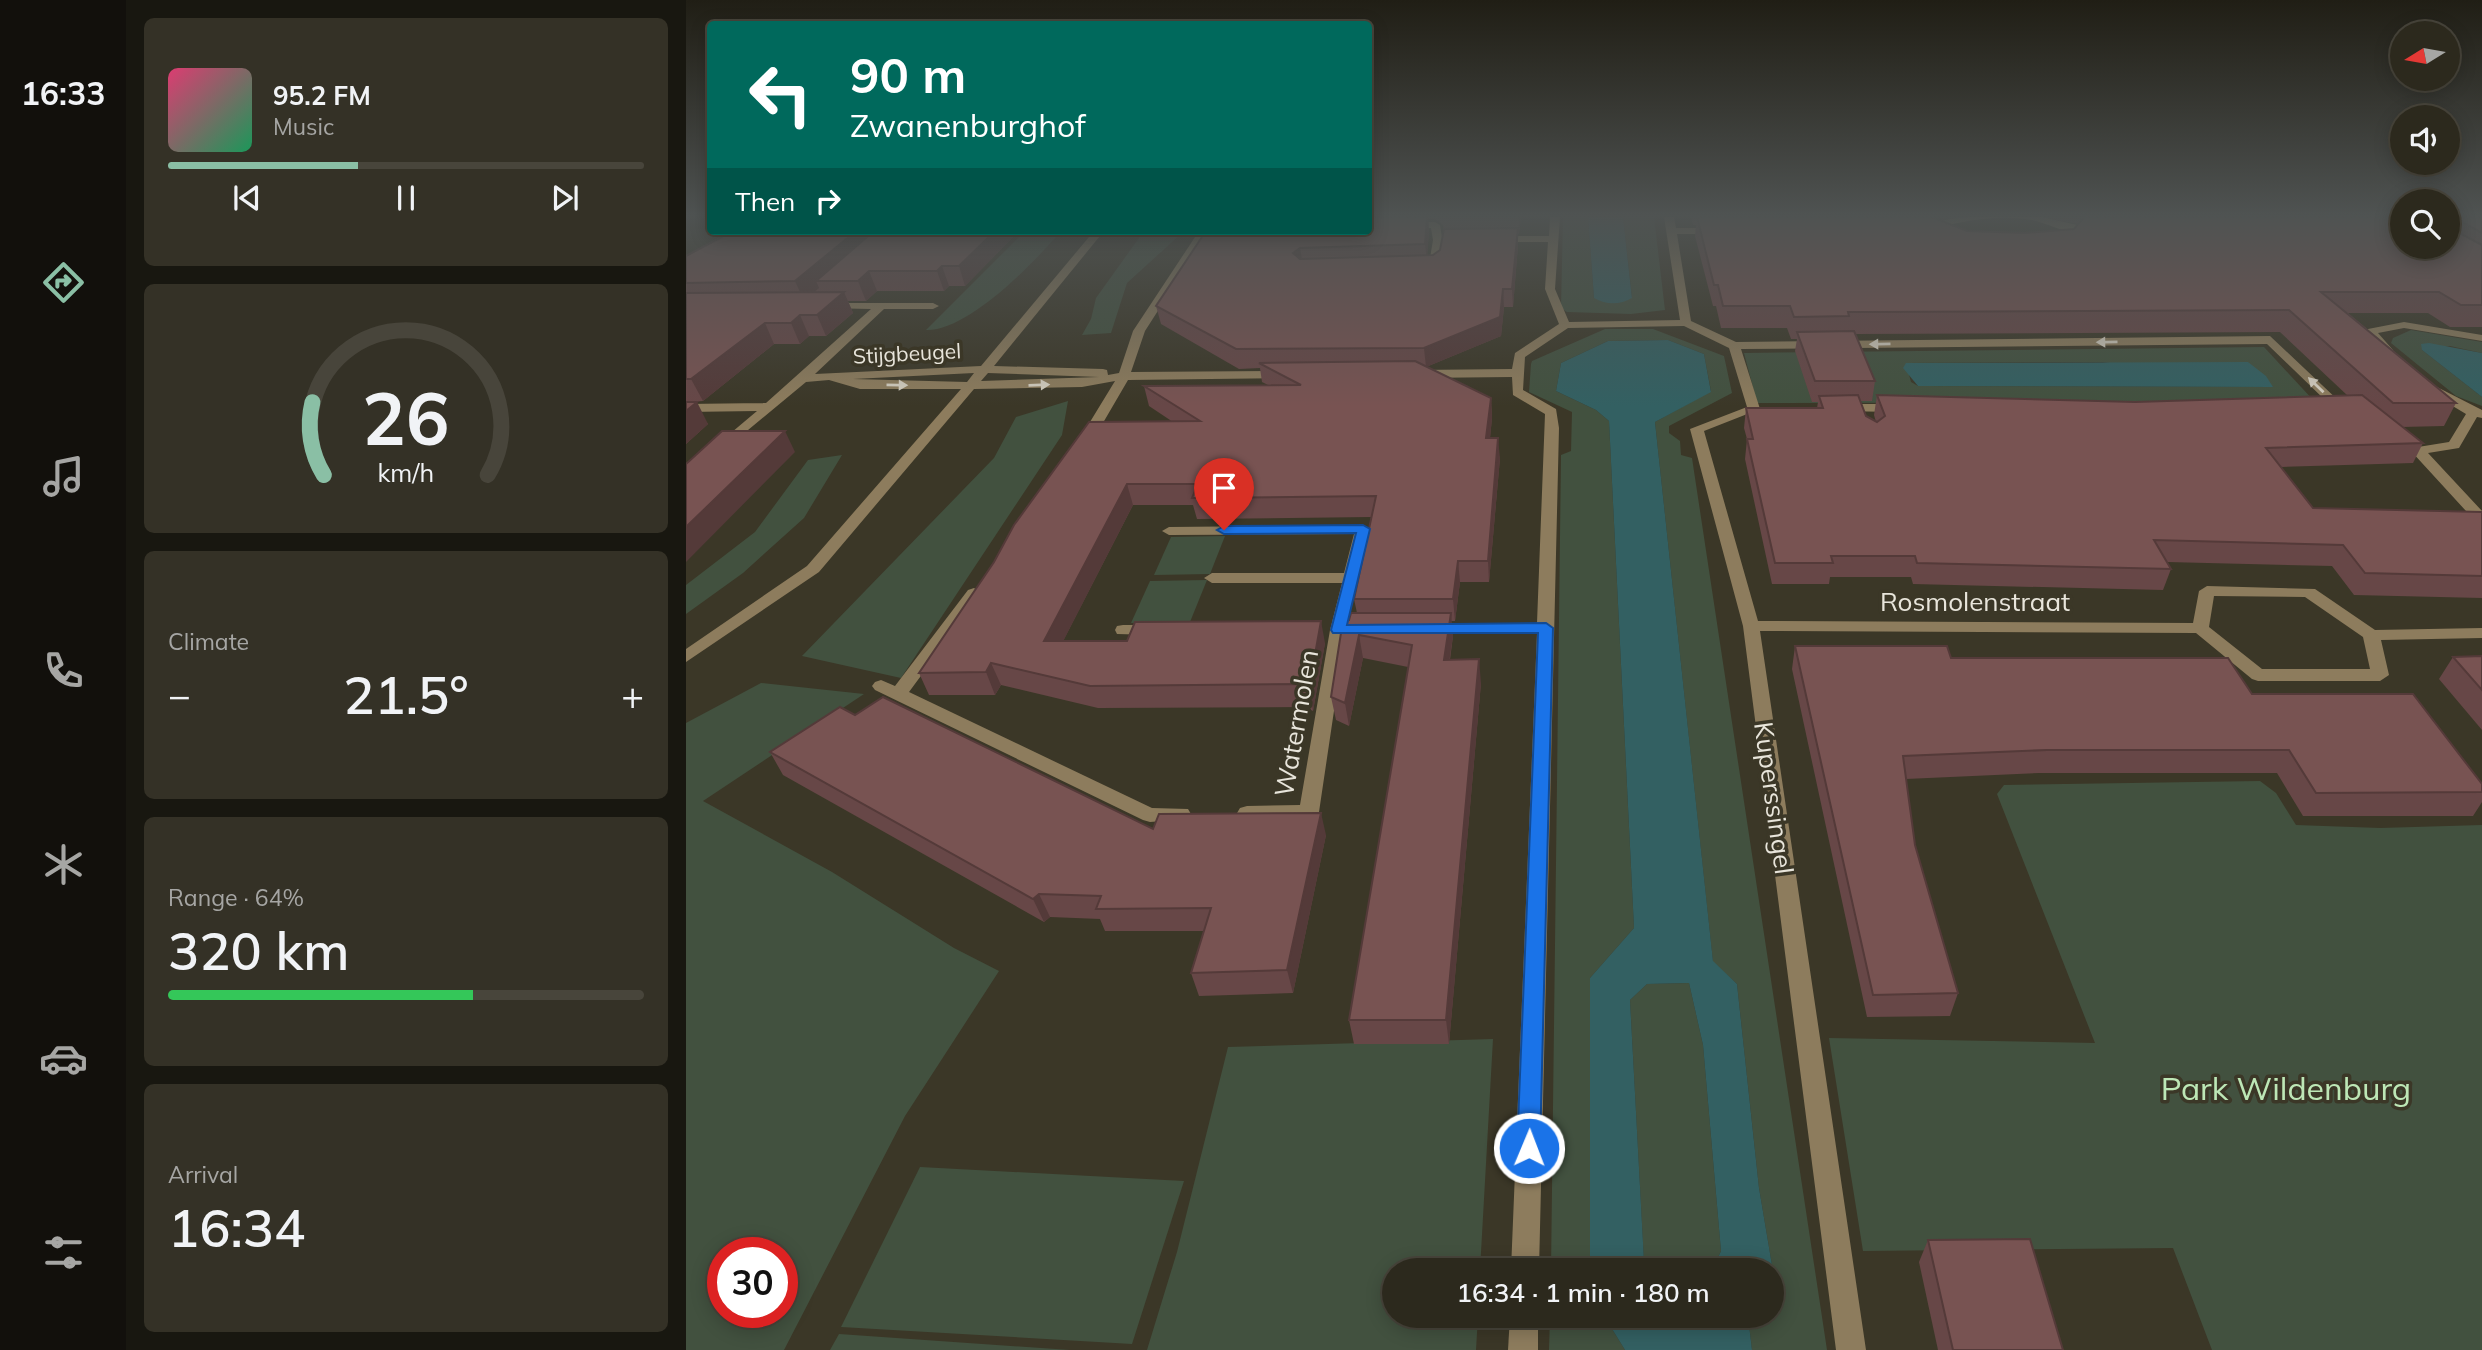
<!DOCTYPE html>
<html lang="en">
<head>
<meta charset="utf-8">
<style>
	body { margin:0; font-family:Mulish,sans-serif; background:#343126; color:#f1f3f6; height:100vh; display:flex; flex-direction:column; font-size:26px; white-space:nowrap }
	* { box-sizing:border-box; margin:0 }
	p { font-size:23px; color:#a6a6a4 }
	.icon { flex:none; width:38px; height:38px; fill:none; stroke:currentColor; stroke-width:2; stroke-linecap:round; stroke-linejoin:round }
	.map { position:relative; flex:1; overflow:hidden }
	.side { display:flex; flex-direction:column; gap:18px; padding:18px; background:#181710; width:560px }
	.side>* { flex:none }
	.top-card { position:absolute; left:21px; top:21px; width:665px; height:214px; border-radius:7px; box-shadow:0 4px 18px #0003,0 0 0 2px #48453b; background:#00695c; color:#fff; overflow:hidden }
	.needle { width:46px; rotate:259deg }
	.controls { position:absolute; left:1704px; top:21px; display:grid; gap:14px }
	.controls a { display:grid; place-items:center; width:70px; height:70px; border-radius:50%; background:#2c291d; box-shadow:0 4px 18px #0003,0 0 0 2px #48453b; font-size:35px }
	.speed { position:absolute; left:21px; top:1237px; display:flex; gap:14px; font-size:35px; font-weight:700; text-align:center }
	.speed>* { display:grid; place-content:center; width:91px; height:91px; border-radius:50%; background:#2c291d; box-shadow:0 4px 18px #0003,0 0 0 2px #48453b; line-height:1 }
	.speed .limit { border:10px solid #d22; background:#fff; color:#111 }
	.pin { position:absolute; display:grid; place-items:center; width:60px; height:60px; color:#fff; margin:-72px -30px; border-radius:50% 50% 50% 0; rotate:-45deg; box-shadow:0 0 7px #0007 }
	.pin .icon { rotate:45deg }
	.me { position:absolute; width:77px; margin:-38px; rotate:1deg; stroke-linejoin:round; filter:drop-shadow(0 0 5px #0008) }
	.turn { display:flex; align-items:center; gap:24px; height:147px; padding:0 28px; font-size:32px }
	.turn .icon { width:91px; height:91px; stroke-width:2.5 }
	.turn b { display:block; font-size:49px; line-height:60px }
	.then { display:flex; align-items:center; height:66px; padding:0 28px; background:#0003; gap:14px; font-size:26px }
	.big { font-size:52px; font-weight:600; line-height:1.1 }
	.side .card { flex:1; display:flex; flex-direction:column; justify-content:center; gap:10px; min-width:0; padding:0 24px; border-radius:10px; background:#343126 }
	.side .dial { align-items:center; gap:0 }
	.dial svg { height:182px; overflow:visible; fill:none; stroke:#48453b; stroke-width:7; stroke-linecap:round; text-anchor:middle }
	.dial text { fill:#f1f3f6; stroke:none }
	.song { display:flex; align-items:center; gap:21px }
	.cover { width:84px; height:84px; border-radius:10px; background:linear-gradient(135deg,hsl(340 70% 55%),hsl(150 70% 35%)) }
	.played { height:7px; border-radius:4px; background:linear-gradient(90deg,#8abfa5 40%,#48453b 40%) }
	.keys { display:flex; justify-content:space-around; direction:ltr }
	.heat { display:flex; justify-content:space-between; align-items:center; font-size:38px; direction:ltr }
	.charge { height:10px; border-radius:5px; background:linear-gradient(90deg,#34c759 64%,#48453b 0) }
	.trip { position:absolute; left:696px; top:1258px; width:402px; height:70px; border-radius:35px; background:#2c291d; box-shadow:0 4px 18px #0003,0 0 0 2px #48453b; font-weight:600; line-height:70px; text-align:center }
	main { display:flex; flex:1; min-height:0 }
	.tab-bar { display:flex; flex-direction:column; width:126px; justify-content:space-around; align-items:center; background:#12100c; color:#a6a6a4 }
	.tab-bar .icon { width:49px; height:49px }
	.tab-bar .selected { color:#8abfa5 }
	.tab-bar b { font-size:32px; color:#f1f3f6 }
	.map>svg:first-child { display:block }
	.green { fill:#42513f; fill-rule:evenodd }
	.water { fill:#336062 }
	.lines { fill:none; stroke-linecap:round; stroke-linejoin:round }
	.minor { fill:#8d7c5d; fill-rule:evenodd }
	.wall { fill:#674747; fill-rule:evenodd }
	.shaded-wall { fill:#543a39 }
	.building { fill:#785352; stroke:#543a39; stroke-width:2 }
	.oneway { fill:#d6d0c2 }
	.route { fill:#1a73e8; stroke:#114b97; stroke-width:2 }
	.labels { text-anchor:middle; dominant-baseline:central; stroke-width:7; stroke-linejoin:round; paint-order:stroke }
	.far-street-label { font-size:21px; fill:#e8e5db; stroke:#3b3727 }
	.street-label { font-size:26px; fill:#e8e5db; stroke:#3b3727 }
	.near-park-label { font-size:32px; fill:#bde7b6; stroke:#3b3727 }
</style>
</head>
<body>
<main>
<nav class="tab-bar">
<b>16:33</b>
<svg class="icon selected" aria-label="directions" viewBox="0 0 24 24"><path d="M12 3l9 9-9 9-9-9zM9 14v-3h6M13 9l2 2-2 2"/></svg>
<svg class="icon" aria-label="music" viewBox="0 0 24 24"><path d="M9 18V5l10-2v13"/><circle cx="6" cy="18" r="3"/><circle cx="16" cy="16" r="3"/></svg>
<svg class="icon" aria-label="phone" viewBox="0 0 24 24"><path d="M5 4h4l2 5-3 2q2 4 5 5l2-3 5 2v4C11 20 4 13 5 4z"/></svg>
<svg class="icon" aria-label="climate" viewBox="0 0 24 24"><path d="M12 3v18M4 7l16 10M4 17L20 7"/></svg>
<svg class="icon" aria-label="car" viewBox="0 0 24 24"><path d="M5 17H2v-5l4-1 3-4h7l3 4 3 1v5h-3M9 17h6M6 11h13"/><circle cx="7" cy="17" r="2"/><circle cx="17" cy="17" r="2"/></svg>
<svg class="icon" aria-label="filters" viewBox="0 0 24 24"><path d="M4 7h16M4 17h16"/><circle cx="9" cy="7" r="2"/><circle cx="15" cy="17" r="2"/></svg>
</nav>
<section class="side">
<div class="card">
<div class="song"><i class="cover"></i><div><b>95.2 FM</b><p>Music</p></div></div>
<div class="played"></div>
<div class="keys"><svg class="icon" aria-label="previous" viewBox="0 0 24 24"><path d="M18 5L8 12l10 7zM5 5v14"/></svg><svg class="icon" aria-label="pause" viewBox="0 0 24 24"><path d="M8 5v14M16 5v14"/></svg><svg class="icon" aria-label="next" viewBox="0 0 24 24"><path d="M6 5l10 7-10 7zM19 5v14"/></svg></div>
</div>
<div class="card dial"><svg viewBox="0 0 100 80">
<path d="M14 69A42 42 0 1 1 86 69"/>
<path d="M14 69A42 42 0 0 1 9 37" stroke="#8abfa5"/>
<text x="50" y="56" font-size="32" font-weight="700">26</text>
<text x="50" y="72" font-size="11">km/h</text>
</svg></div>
<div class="card"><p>Climate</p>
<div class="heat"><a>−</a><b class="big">21.5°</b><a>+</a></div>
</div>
<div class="card"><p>Range · 64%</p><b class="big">320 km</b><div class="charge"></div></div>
<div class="card"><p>Arrival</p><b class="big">16:34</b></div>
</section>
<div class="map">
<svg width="1796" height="1350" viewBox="0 0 1796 1350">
	<rect width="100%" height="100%" fill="#3b3727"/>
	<g class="green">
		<path d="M877 217H902L908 298 946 297 937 217H968L979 310 945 314 881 312 875 308Z"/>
		<path d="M339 231H375C349 262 282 331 240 330Z"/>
		<path d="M458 231 496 233 441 283 425 333 396 335 405 319 410 298Z"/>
		<path d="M919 329H967L1038 356 1046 393 983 426V433L994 441 995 455 1006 458 1141 1350H1066L1062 1316H1087V1271L1073 1188 1051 984 1027 962 969 422 1025 391 1018 354 982 340 922 341 875 363 870 391 910 410 923 421 948 928 904 978V1270H865L875 455 885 451 886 412 843 392 845 364 846 361Z"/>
		<path d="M1725 330 1796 342V353L1764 346 1736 350 1796 397V406L1770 396 1705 343 1707 338Z"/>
		<path d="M1578 347 1629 402 1071 403 1058 353ZM1417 362 1586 387 1232 386 1225 382 1220 363Z"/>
		<path d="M382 401 376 435 215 678 116 656 308 458 330 417Z"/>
		<path d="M156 455 118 518 57 573 0 614V585L69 532 122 460Z"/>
		<path d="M539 536 524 574 468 575 485 537Z"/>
		<path d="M521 580 504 622 445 623 464 581Z"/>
		<path d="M75 683 178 694 17 801 146 872 268 948 313 971 219 1116 98 1350H0V723ZM37 1253H96V1312H37Z"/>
		<path d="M1574 781 1590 793 1610 825 1694 828 1796 825V1350H1526L1487 1248 1177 1251 1143 1038 1409 1043 1311 794 1318 785Z"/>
		<path d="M1003 983 1017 1045 1035 1251 1026 1270H965L958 1262 944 1000 961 984Z"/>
		<path d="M807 1039 794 1270H709V1316H792L790 1350H461L491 1252 542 1047Z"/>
		<path d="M234 1167 498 1181 446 1344 155 1327Z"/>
		<path d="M864 1316H918L939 1350H863Z"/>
		<path d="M153 1334 384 1350H144Z"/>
	</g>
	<g class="water">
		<path d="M902 217H937L946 298C934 305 920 305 908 298Z"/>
		<path d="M982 340 1018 354 1025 392 969 422 1027 961 1051 984 1073 1188 1087 1271V1272L1026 1270 1035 1251 1017 1045 1003 983 961 984 944 1000 958 1261 965 1270H904V978L948 928 923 421 910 410 870 391 875 363 922 341Z"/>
		<path d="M1743 343 1796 353V397L1736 350 1735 344Z"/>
		<path d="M1562 362 1580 376 1587 387 1232 386 1217 368 1220 363Z"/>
		<path d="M918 1316H1062L1066 1350H939Z"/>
	</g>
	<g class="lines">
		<g class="minor">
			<path d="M864 217H874L869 289 883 322 994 320 978 217H988L990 228H1034L1039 231 1034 234H991L1005 321 1050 342 1584 336 1655 403 1649 407H1630V401L1639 400 1581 344 1055 349 1074 409 1018 431 1072 621 1507 623 1513 591 1521 586 1629 589 1689 630 1796 628V638L1695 640 1703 675 1694 681H1572L1566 679 1510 633 1074 631 1180 1350H1150L1057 626 1004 429 1061 407 1043 348 998 326 882 328 839 357 837 390 870 409 873 428 853 1270H825L851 633 744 634 736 629 744 624 851 623 859 414 827 395 826 377 731 378 725 374 731 370 826 369 829 353 873 324 859 289 862 242H809L804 239 809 236H863ZM1528 596 1619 597 1677 637 1684 669H1576L1523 627Z"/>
			<path d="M1271 217H1356L1414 230C1396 242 1365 224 1346 220 1308 213 1270 223 1233 231L1228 228Z"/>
			<path d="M682 222H749L754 225 756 237 778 236 783 239 778 242 757 243 753 267 739 270 734 267 743 264 747 240 745 228H682Z"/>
			<path d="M408 231H418L308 366 417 369 421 370 422 375 433 373 447 331 513 231H523L459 331 445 372 598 371 602 372V378L442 380 407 440 400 444 393 440 429 381 396 387 288 389 133 572 0 662V649L121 566 275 389H174L143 380 120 382 38 450 31 446 33 443 71 411 0 412V404L80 403 185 309 138 308V304L142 303H247L253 306 247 309H198L129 374 295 366ZM288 373 281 382 167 379ZM302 373 413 377 295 381Z"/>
			<path d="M1718 322 1796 335V341L1718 328 1692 333 1707 350 1701 354 1681 337 1682 329Z"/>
			<path d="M1749 386 1796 410V418L1791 417 1773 448 1742 453 1796 511V524L1791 523 1725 451 1732 447 1763 442 1780 414 1745 393 1743 390Z"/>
			<path d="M1155 404H1211L1217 408 1211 412 1150 411V405Z"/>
			<path d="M677 525 684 529 660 630 633 812 630 817 623 819 554 818 551 813 554 808 561 806 614 805 644 630 656 583H526L518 578 526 573H658L668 534 483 535 476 531 483 527Z"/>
			<path d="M288 588 296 593 223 692 466 808 502 809 505 814 502 819 464 822 457 820 189 690 186 686 189 682 195 680 209 686 282 590Z"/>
			<path d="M437 625H468L476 630 468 635 431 634 429 630 431 626Z"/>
			<path d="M824 1316H852V1350H822Z"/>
		</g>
	</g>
	<g class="wall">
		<path d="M682 217H835L833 234H832V245L827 307H818L815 336 740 367 805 398 806 418 804 438 814 458 803 582H774L769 621H765L767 636 764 660 795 683 763 1044H668L663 1020 722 667 677 658 663 726 650 720 645 697 663 620 671 613 668 599 685 517 511 519 507 505H447L377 641 639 643 627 711 619 707 412 708 315 685 309 695H243L233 673 487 422 463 406 458 386H584L576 382 574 368 553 369 475 324 470 306ZM742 219H749L757 225 758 231 754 250 747 255H741L743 231Z"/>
		<path d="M1005 217H1282L1253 220 1281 231 1339 233 1388 229 1391 224 1356 217H1796V327H1764L1742 313H1662L1770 403 1758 426 1716 427 1737 443 1727 463 1595 467 1627 508 1796 512V598L1668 595 1646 566 1481 562 1485 569 1477 590 1227 584 1225 577H1144L1143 584H1086L1059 459 1061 439 1058 428 1060 408H1131L1132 402H1126L1109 351 1111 339H1105L1101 328H1035L1030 306H1027L1009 236 1010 225H1007ZM1594 332 1662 396 1449 402 1191 395 1188 415 1190 422 1180 416 1174 401H1186L1189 381 1169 334Z"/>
		<path d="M333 231 279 286H263L258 291H191L180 301H162L167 313 140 336H123L114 344H88L17 401 5 402 22 424 0 444V256Z"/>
		<path d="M1109 646 1265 658 1566 694 1796 784V802L1787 816H1617L1591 773H1353L1220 779 1229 845 1272 993 1264 1016 1181 1017 1106 669Z"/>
		<path d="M1796 656V730L1753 679 1767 657Z"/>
		<path d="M169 715 467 829 640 835 607 993 513 996 505 973 518 931H419L414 919 364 917 358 922 97 775 84 752Z"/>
		<path d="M1242 1240 1377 1350H1252L1233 1262Z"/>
	</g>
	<g class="shaded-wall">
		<path d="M742 217 743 231 741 261 739 244Z"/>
		<path d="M833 217H835L833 234Z"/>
		<path d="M1236 217H1282L1235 222Z"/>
		<path d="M1773 220 1763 240 1765 225Z"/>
		<path d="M832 228V245L827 307 826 289Z"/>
		<path d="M170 231H200L130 281 133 288 118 301 109 281Z"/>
		<path d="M309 231H333L279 286 273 266Z"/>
		<path d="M614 248 617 265 607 253Z"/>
		<path d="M256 266 263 286 258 291 251 271Z"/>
		<path d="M183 271 191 291 180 301 172 281Z"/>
		<path d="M817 289 818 307 815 336 740 367 738 348Z"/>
		<path d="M158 292 167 313 140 336 131 315Z"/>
		<path d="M114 315 123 336 114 344 105 323Z"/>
		<path d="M79 323 88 344 17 401 5 379Z"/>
		<path d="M805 398 806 418 802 458 800 438Z"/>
		<path d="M11 402 22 424 0 444V411Z"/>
		<path d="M99 431 109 452 0 562V527Z"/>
		<path d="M812 438 814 458 803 582 802 561Z"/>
		<path d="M441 484 447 505 366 663 358 641Z"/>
		<path d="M772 561 774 582 769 621 767 599Z"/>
		<path d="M765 613 767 636 760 683 758 660Z"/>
		<path d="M635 621 639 643 627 711 623 688Z"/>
		<path d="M673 635 677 658 663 726 659 703Z"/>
		<path d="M793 659 795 683 763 1044 760 1020Z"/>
		<path d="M305 663 315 685 309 695 300 672Z"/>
		<path d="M635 813 640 835 607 993 601 970Z"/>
		<path d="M353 894 364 917 358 922 347 899Z"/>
	</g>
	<g class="building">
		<path d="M682 217H741L739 244 614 248 607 253 614 259 747 255 754 250 758 229 832 228 826 289H817L814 317 738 348 550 349 470 306 520 231H682Z"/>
		<path d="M1011 217H1246L1281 231 1339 233 1388 229 1398 217H1717V247H1762V217H1796V233L1773 220 1765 225 1766 229 1796 245V305H1775L1753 292H1635L1770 403H1707L1603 310 1177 312H1162L1163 316 1108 317 1104 306H1037L1032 285H1028Z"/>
		<path d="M47 231H170L109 281 0 283V256Z"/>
		<path d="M188 231H309L273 266H256L251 271H183L172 281H130Z"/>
		<path d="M158 292 131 315H114L105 323H79L5 379H0V293Z"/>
		<path d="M1168 331 1189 381H1129L1111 332Z"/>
		<path d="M729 361 805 398 800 438H812L802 561H772L767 599H668L690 496 506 498 512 484H441L358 641H441L449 622 635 621 623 688 615 684 404 686 305 663 300 672 233 673 308 562 328 525 403 422 514 421 458 386 615 385 573 363Z"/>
		<path d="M1172 395 1180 416 1191 422 1199 416 1191 395 1449 402 1676 395 1737 443 1580 448 1627 508 1796 512V576L1679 573 1657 545 1468 540 1485 569 1231 563 1229 556H1145L1147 563H1089L1061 439H1067L1060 408H1137L1133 396Z"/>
		<path d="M0 402H11L0 411Z"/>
		<path d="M36 431H99L0 527V464Z"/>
		<path d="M665 613H765L758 660 793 659 760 1020H663L726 645 673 635 659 703 645 697 657 620H663Z"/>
		<path d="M1109 646H1261L1265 658H1542L1566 694H1727L1796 784V792L1630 793 1603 750H1361L1217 756 1229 845 1272 993 1187 995Z"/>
		<path d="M1796 656V690L1767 657Z"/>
		<path d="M197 697 467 829 473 814 635 813 601 970 505 973 525 908 410 909 415 896 353 894 347 899 84 752 154 707 169 715Z"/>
		<path d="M1344 1239 1377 1350H1267L1242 1240Z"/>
	</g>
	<defs><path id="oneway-solid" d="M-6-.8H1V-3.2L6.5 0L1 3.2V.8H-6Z" transform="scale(1.75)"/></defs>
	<g class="oneway">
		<use href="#oneway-solid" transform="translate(1421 342) rotate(179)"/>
		<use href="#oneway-solid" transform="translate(1194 344) rotate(179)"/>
		<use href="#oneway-solid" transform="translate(211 385) rotate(1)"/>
		<use href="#oneway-solid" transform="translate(353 385) rotate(-2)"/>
		<use href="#oneway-solid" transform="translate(1630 385) rotate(-136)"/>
	</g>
	<linearGradient id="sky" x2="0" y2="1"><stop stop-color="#201e15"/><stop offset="0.53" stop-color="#4f5352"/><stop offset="1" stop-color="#4f5352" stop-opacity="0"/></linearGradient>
	<rect width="1796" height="406" fill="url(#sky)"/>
	<path class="route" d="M677 525 684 529 661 625 860 623 867 628 854 1148 851 1155 843 1159 834 1155 831 1148 852 633H647L645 630 670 533 538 534 531 530 538 526Z"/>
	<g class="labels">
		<g class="far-street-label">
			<text transform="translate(221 353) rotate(-3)">Stijgbeugel</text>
		</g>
		<g class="street-label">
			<text x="1289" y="601">Rosmolenstraat</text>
			<text transform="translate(610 723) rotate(-80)">Watermolen</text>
			<text transform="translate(1088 798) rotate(82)">Kuperssingel</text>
		</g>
		<g class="near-park-label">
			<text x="1600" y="1088">Park Wildenburg</text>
		</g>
	</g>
</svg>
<div class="controls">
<a><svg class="needle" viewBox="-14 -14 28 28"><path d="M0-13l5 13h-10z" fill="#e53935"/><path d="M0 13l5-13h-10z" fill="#a6a6a4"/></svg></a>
<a><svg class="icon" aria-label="sound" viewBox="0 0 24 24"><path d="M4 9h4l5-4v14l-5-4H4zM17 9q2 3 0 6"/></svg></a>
<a><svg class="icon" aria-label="search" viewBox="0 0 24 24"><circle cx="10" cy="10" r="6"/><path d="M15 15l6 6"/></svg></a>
</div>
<div class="speed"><div class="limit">30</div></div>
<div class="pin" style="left:538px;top:530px;background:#d93025"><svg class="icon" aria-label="arrive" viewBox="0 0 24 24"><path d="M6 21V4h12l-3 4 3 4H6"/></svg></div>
<svg class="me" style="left:843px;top:1148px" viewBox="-20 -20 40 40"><circle r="17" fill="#1a73e8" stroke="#fff" stroke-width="3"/><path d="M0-11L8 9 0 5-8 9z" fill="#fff"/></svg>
<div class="trip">16:34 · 1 min · 180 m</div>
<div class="top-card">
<div class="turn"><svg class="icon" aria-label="left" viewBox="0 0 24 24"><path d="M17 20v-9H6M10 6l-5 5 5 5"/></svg><div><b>90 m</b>Zwanenburghof</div></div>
<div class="then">Then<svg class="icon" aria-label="right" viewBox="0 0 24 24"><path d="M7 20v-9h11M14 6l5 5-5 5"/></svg></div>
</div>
</div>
</main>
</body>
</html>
